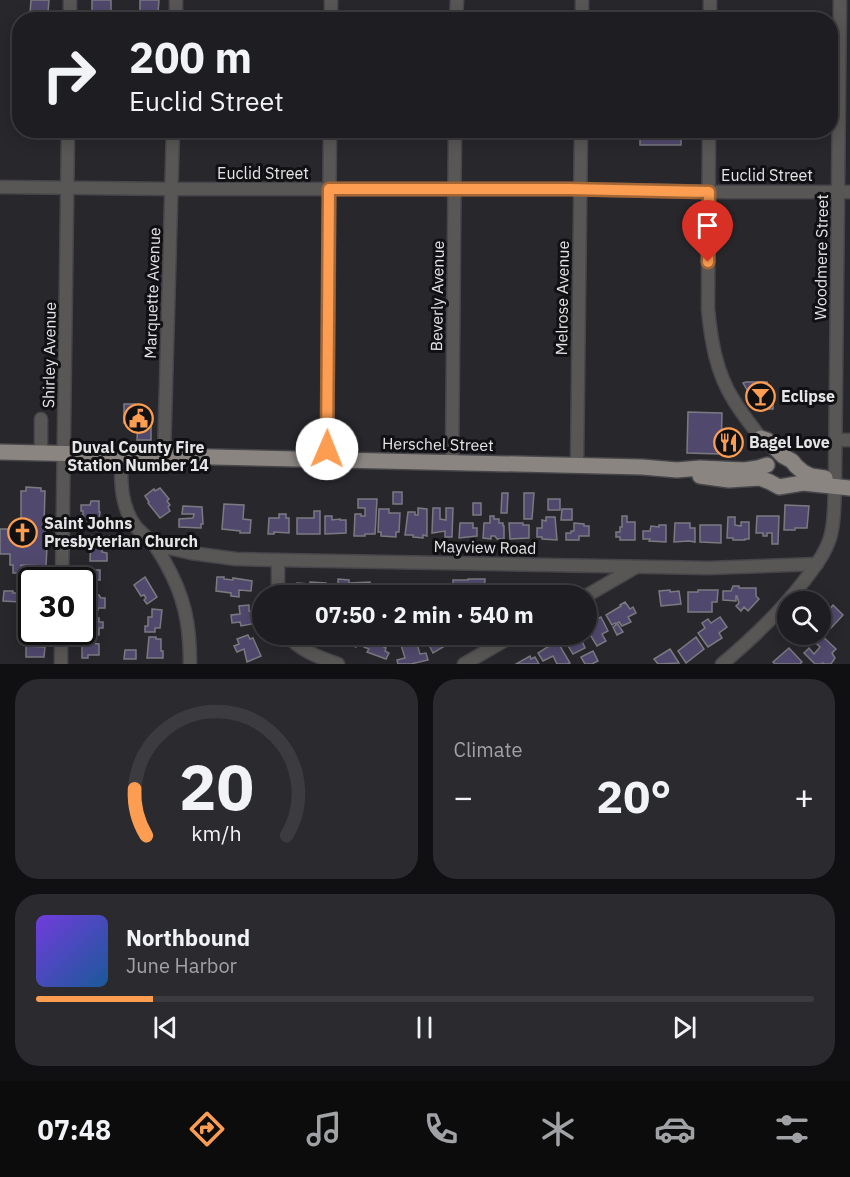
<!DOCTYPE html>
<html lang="en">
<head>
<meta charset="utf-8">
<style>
	body { margin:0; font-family:"IBM Plex Sans",sans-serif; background:#2b2a2e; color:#f1f3f6; height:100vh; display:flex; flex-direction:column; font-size:22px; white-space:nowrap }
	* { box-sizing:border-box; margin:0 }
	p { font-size:20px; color:#a1a2a5 }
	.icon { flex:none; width:33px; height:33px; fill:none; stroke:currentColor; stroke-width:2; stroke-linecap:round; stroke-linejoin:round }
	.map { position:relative; height:664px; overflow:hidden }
	.side { display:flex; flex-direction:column; gap:15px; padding:15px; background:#101012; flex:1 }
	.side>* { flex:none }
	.top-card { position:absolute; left:12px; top:12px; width:826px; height:126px; border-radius:24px; box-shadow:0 3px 15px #0003,0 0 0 2px #3c3b3f; background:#1e1d21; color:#f1f3f6; overflow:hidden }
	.controls { position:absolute; left:777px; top:591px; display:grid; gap:12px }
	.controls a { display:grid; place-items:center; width:54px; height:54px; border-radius:50%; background:#1e1d21; box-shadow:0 3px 15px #0003,0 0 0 2px #3c3b3f; font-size:30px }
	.speed { position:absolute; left:18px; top:567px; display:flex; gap:12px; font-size:30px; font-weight:700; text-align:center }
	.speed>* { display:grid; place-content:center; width:78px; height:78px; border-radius:50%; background:#1e1d21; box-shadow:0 3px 15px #0003,0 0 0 2px #3c3b3f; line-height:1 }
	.speed .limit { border:3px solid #111; border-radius:9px; background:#fff; color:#111 }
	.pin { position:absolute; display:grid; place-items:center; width:51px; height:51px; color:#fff; margin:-62px -26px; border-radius:50% 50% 50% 0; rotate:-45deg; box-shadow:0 0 6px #0007 }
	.pin .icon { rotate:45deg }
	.me { position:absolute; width:66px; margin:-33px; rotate:1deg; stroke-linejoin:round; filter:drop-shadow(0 0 4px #0008) }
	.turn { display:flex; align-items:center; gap:21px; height:126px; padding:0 18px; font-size:27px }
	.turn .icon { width:78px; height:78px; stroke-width:2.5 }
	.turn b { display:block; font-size:42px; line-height:51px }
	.big { font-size:45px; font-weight:700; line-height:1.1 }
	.side .tile { flex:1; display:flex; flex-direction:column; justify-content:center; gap:9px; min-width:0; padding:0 21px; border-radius:24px; background:#2b2a2e }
	.side .dial { align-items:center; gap:0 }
	.dial svg { height:156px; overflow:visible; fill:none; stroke:#3c3b3f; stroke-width:7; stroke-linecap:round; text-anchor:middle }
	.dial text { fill:#f1f3f6; stroke:none }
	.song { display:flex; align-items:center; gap:18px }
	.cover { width:72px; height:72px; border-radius:9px; background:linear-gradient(135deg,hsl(260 70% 55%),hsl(210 70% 35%)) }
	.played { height:6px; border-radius:3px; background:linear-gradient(90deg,#fc9d52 15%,#3c3b3f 15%) }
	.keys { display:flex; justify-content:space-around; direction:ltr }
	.heat { display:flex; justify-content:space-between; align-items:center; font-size:33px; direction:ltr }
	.side .tiles { flex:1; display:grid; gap:15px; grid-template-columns:1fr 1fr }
	.tile:last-child { grid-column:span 2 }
	.trip { position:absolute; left:252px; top:585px; width:345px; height:60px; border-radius:30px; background:#1e1d21; box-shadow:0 3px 15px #0003,0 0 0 2px #3c3b3f; font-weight:700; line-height:60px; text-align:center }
	.dock { display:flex; height:96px; justify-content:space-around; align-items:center; background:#0c0c0d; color:#a1a2a5 }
	.dock .icon { width:42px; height:42px }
	.dock .selected { color:#fc9d52 }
	.dock b { font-size:27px; color:#f1f3f6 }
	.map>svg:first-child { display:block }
	.building { fill:#51496d; stroke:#7b7a81; stroke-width:1.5 }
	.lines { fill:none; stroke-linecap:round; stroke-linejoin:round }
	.minor-casing { stroke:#46454a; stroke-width:15 }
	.major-casing { stroke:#46454a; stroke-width:18 }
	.minor { stroke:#595755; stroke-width:12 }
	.major { stroke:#8a8581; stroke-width:15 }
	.route-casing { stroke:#a46635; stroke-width:15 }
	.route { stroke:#fc9d52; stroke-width:10 }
	.labels { text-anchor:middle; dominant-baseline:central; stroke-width:6; stroke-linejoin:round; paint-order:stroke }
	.street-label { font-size:16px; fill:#e5e4e7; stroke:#111013 }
	.poi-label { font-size:16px; font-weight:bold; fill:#e5e4e7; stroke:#111013; text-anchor:start }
</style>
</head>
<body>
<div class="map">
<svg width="850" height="664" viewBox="0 0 850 664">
	<rect width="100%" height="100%" fill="#28272c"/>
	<g class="building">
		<path d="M31 0H49L48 13H30Z"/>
		<path d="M92 0H111V16L92 15Z"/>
		<path d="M140 0H159L158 13H140Z"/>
		<rect x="640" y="130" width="41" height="15"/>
		<path d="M746 382H767V395H773V409H758L743 383Z"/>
		<path d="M124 404H135V415L139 416V411H145V415H151V440H137L138 423H124Z"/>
		<path d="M688 412 722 413 721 454 687 453Z"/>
		<path d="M26 487 41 488V491H45L44 525H46L45 547H47L46 566 21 565V573H13V565H10V554H0V529H11L12 524H21V491H26Z"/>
		<path d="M160 488 169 499 167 501 170 505 168 507 170 511 160 518 148 503 149 502 145 496 154 489 155 491Z"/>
		<rect x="393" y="492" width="9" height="12"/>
		<path d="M502 493H508L507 513H501Z"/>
		<path d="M524 493H534L532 519H524Z"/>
		<path d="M358 499H377L375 534H365V536H354L355 514H361V516H365V508H358Z"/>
		<rect x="548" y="499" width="12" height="11"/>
		<path d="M91 501H99V512H100L99 520 83 521V511H81V505H90Z"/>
		<rect x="473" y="503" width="8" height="12"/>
		<path d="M224 504 244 505 243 519 251 520 250 533H240V531L222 529Z"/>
		<path d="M785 505 809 506 807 528H795V530H784Z"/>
		<path d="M183 506 202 507 203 524H201V528L179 527V519L193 518 194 514H182Z"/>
		<path d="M418 508 427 509V536L423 535V538L413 537V535H405L408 512H415V515H418Z"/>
		<path d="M433 508H440V519L446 520V508H453L452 537H445V531L432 533Z"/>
		<path d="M379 509H389V513H400L399 532H396V537L381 536V532H378Z"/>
		<path d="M562 509H572V520H561Z"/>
		<path d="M314 511H320V534H297V518H314Z"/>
		<path d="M279 514H286V518H289V533L274 532V534H268L269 518H279Z"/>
		<path d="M325 516H332V520L340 519V520H346V533L325 534Z"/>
		<path d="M490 516H494V519H499V523H503V526H504V539H497L495 536H491V539L483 538 484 523H490Z"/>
		<path d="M622 516H627V522H635V540H620V537H616V532H620V527H622Z"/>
		<path d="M757 516H779L778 544H772V533H767V536H763V533H756Z"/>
		<path d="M546 517H555L557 540 542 539V537H537V528H542V520L546 521Z"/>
		<path d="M728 517H735V525L741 526V522H749V539H745V540H733V538H727Z"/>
		<path d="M460 523H473V528H477V536L459 538Z"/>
		<path d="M509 523H523V525H529V538L510 539Z"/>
		<path d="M574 523 584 524V526H589V536H579V540H566V533H571V531H574Z"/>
		<path d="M675 523H690V528H695V542L689 541 674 542Z"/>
		<path d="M659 525H666V542L649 541 650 539H643V531H650L651 526 659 527Z"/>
		<path d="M700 525H721V543L700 542Z"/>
		<path d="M91 536H109V542H102V552L107 553V561H90Z"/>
		<path d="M84 570H100V580L94 579V582H90V586H83Z"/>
		<path d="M145 577 157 597 147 604 144 600 146 598 144 595 141 596 134 585Z"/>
		<path d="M217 577H224V579L233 580V578L252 581 251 591 239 590V597L231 596V593L216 591Z"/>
		<path d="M338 579 349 580V583L370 582V596H344V594H338Z"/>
		<path d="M468 579H485L484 596H473V593H468V592H453V580H468Z"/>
		<path d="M310 582 326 583V594H321V596H297V583L310 584Z"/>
		<path d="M389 584H394V585H396V584H406L405 594 380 596 381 585H389Z"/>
		<path d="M30 585H32V597H23L24 586H30Z"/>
		<path d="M413 585H424V587H434V593H441V596H413Z"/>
		<path d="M537 586 541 594 539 596H511L524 588 526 592Z"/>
		<path d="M733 586H739V588H756V596L759 599 748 611 744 607 741 611 736 606 739 603 737 596H736V601L723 600V591H731Z"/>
		<path d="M670 590V592L679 591 681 604 661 606 659 591Z"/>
		<path d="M698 590H718L717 602H712V612H688V592H698Z"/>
		<path d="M4 591H13V593H21L20 602 3 601Z"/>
		<path d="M84 594 99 595 101 598H105V608H98V610H86V604H84Z"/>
		<path d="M625 602 630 609 633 607 636 613 628 617 631 622 622 626 619 622 617 623 623 632 617 635 613 627 616 625 615 623 612 625 606 615 621 606 620 605Z"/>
		<path d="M18 604 32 605V619H18Z"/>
		<path d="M249 605V611H251L252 624 241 626 240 622 232 623 231 615 240 614 239 606Z"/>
		<path d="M833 605 843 615 831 628 823 621 820 623V614L821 615 826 610 828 611Z"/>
		<path d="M152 609 162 610 160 628H155V632H145V626H148V617H152Z"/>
		<path d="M601 617 608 631 602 634 606 641 597 646 586 628V624Z"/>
		<path d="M720 617 727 627 719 633 722 638 708 647 698 633 705 628 702 623 708 619 711 623Z"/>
		<path d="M83 618H99V622H103V628H99V635L89 634V628H87V623H83Z"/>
		<path d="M342 634 343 635 362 634 356 647 348 644 347 646 339 640Z"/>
		<path d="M405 634H414L420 654 426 653 428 660 411 664H398L397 660 405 658 401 645 409 643 407 635Z"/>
		<path d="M432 634H452L456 641 448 646V644L433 653 429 645 436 641Z"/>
		<path d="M570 634H579L585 648 573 654 567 644 564 645 561 640Z"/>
		<path d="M816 634H820L836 649 832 653 835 658 831 664H824L823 663 821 664H815L804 653 809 648 814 654 820 647 812 639Z"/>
		<path d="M248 635 250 639 253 638 261 656 247 662 244 649 237 652 234 646 239 644 237 639Z"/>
		<path d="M149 637H156V639H161V651H163V658H147Z"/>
		<path d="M369 637 382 641 380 645 386 648 385 651 389 653 386 659 367 652 369 649 364 647Z"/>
		<path d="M696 637 704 649 686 663 678 651Z"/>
		<path d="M557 641 570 663 567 664H557L553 656 543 661 538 653Z"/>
		<path d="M85 642 99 644V655H88V658H82V644H85Z"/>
		<path d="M26 646 45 647 44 657H26Z"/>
		<path d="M789 648 802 662 800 664H775L773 662Z"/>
		<path d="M670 649 679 663 658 664 654 659Z"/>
		<path d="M125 650H136V659H124Z"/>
		<path d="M593 651 598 661 592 664H585L581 657Z"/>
		<path d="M530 656 531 659 535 657 539 664H516Z"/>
	</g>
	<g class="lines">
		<defs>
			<g id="minor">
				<path d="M70 20V0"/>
				<path d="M176 20V0"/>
				<path d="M331 20V0"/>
				<path d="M456 20 457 0"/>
				<path d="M582 20V0"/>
				<path d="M710 20V0"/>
				<path d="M709 130 708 309C711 340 716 372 733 399 741 413 751 425 761 438"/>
				<path d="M0 187 172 189H569L709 192H850"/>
				<path d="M836 440H850"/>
				<path d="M41 453V419"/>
				<path d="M121 456C121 481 120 506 136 527 142 534 150 539 155 546 159 551 162 557 165 562 185 597 190 625 190 664"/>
				<path d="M164 456 173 130"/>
				<path d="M327 460 330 130"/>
				<path d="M452 463 455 130"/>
				<path d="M577 465 581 130"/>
				<path d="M835 479 840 0"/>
				<path d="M155 545 191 553 236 559 278 560 708 568 817 564"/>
				<path d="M278 560V596"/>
				<path d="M62 580 68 130"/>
				<path d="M586 596 636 567"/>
				<path d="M286 634C300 651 318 657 338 664"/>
				<path d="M61 664V632"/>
				<path d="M464 664 516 634"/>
				<path d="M722 664C752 639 780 612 804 581 814 568 825 554 830 538 835 522 834 504 835 487"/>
			</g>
			<g id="major">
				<path d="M761 438 767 440 783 456 792 461 796 466 803 472 811 476 825 478"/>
				<path d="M0 452 642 467 677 470 700 468 744 470 758 468 767 465"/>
				<path d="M700 476 729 480 760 478 770 482 779 487 803 483 850 488"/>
			</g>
		</defs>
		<use href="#minor" class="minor-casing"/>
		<use href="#major" class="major-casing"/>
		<use href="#minor" class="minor"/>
		<use href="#major" class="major"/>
	</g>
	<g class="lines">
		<defs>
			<path id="route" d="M327 449 329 189H569L709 192 708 262"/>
		</defs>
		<use href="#route" class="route-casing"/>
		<use href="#route" class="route"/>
	</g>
	<defs>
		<symbol id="bar-ring" viewBox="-11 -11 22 22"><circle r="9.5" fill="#111013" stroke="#fc9d52" stroke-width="1.5"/><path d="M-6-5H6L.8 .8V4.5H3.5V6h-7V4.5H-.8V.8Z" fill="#fc9d52"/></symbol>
		<symbol id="civic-ring" viewBox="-11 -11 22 22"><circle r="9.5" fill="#111013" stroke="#fc9d52" stroke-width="1.5"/><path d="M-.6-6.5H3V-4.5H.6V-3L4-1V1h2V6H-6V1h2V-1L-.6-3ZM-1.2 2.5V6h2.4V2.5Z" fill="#fc9d52"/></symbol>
		<symbol id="restaurant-ring" viewBox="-11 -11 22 22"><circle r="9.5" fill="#111013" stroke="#fc9d52" stroke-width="1.5"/><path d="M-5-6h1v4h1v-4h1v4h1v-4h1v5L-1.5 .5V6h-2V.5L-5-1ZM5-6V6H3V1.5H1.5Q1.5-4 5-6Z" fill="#fc9d52"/></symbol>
		<symbol id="church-ring" viewBox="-11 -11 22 22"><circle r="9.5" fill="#111013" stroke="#fc9d52" stroke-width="1.5"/><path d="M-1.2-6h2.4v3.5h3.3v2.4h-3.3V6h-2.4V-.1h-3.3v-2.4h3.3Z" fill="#fc9d52"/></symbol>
	</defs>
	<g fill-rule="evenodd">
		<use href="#bar-ring" x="744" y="380" width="33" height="33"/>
		<use href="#civic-ring" x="122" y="402" width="33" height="33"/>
		<use href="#restaurant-ring" x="712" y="426" width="33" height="33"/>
		<use href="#church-ring" x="6" y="516" width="33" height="33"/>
	</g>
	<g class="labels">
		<g class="street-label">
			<text x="263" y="173">Euclid Street</text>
			<text x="767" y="175">Euclid Street</text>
			<text transform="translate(821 257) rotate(-89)">Woodmere Street</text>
			<text transform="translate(152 293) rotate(-88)">Marquette Avenue</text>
			<text transform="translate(437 296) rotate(-89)">Beverly Avenue</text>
			<text transform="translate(562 298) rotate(-89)">Melrose Avenue</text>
			<text transform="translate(49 355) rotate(-89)">Shirley Avenue</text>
			<text transform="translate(438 444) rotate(1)">Herschel Street</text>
			<text transform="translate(485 547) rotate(1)">Mayview Road</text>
		</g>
		<g class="poi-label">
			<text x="781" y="396">Eclipse</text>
			<text x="749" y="442">Bagel Love</text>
			<text x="138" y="447" text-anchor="middle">Duval County Fire<tspan x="138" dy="18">Station Number 14</tspan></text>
			<text x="44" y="523">Saint Johns<tspan x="44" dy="18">Presbyterian Church</tspan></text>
		</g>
	</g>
</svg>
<div class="controls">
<a><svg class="icon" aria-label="search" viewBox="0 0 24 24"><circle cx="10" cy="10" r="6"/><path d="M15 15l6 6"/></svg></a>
</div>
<div class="speed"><div class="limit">30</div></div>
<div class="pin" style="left:708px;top:262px;background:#d93025"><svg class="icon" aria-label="arrive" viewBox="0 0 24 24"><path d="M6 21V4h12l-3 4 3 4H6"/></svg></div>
<svg class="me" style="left:327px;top:449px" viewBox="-20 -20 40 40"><circle r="19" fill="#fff"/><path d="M0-13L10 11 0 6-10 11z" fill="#fc9d52"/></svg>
<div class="trip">07:50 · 2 min · 540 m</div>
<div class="top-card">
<div class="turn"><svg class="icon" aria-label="right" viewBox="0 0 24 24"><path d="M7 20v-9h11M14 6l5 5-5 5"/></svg><div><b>200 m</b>Euclid Street</div></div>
</div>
</div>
<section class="side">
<div class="tiles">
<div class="tile dial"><svg viewBox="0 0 100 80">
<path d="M14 69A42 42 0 1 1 86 69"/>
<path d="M14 69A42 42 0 0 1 8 45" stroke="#fc9d52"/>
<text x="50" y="56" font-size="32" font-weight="700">20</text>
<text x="50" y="72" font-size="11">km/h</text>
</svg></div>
<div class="tile"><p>Climate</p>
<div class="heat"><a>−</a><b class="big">20°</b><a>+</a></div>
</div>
<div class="tile">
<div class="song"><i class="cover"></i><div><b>Northbound</b><p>June Harbor</p></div></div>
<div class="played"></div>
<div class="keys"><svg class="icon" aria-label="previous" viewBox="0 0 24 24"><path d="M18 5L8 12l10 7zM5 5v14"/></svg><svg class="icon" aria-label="pause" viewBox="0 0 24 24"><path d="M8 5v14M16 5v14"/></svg><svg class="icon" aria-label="next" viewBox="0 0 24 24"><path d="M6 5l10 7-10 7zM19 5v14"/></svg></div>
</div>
</div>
</section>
<nav class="dock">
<b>07:48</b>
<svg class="icon selected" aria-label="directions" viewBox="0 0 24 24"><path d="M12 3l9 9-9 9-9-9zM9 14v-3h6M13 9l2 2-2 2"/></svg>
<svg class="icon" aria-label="music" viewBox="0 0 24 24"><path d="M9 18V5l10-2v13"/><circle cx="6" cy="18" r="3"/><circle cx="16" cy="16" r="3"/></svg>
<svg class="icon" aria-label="phone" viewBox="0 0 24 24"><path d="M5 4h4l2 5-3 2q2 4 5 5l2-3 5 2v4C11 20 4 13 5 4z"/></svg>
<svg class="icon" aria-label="climate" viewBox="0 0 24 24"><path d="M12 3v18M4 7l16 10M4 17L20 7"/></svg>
<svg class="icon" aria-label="car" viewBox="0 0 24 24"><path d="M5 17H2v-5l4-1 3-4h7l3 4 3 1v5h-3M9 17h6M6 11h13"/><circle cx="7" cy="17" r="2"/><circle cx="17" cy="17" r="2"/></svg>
<svg class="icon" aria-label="filters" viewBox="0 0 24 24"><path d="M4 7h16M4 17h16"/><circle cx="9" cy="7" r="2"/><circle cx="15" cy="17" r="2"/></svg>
</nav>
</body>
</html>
